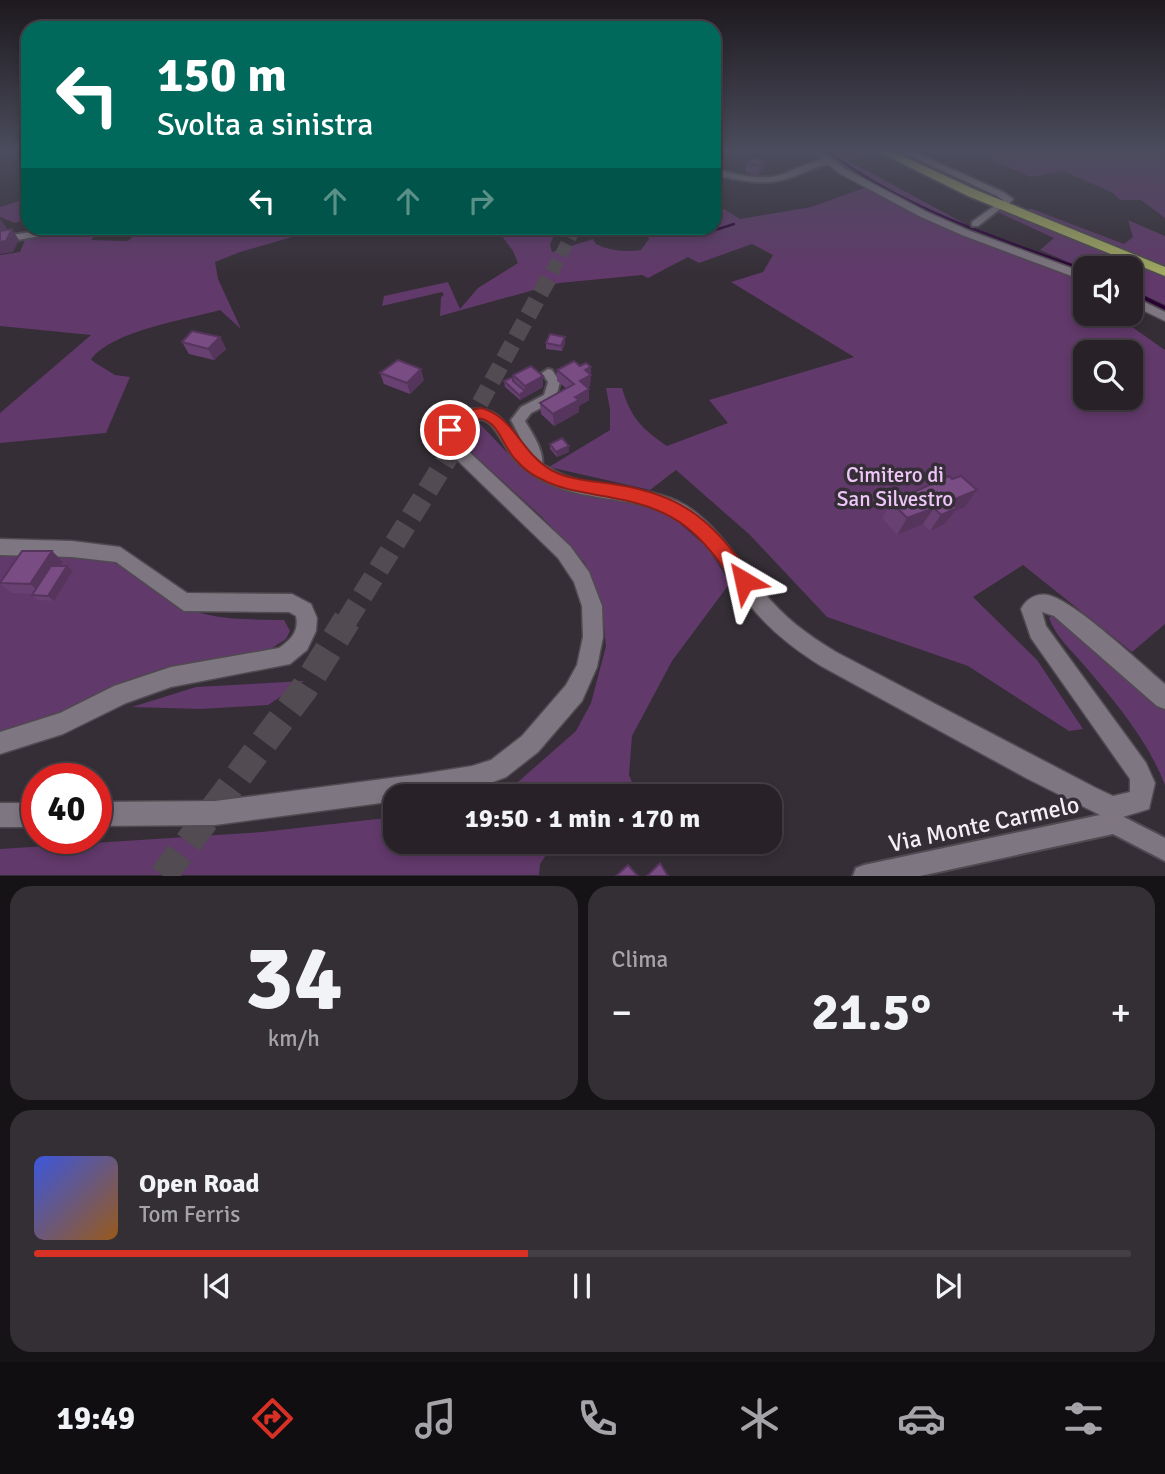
<!DOCTYPE html>
<html lang="it">
<head>
<meta charset="utf-8">
<style>
	body { margin:0; font-family:Signika,sans-serif; background:#342f34; color:#f1f3f6; height:100vh; display:flex; flex-direction:column; font-size:26px; white-space:nowrap }
	* { box-sizing:border-box; margin:0 }
	p { font-size:23px; color:#a5a4a8 }
	.icon { flex:none; width:38px; height:38px; fill:none; stroke:currentColor; stroke-width:2; stroke-linecap:round; stroke-linejoin:round }
	.map { position:relative; height:876px; overflow:hidden }
	.panel { display:flex; flex-direction:column; gap:10px; padding:10px; background:#161316; flex:1 }
	.panel>* { flex:none }
	.hud { position:absolute; left:21px; top:21px; width:700px; height:214px; border-radius:21px; box-shadow:0 4px 10px #0003,0 0 0 2px #443f45; background:#00695c; color:#fff; overflow:hidden }
	.tools { position:absolute; left:1073px; top:256px; display:grid; gap:14px }
	.tools a { display:grid; place-items:center; width:70px; height:70px; border-radius:14px; background:#282228; box-shadow:0 4px 10px #0003,0 0 0 2px #443f45; font-size:35px }
	.speed { position:absolute; left:21px; top:763px; display:flex; gap:14px; font-size:35px; font-weight:700; text-align:center }
	.speed>* { display:grid; place-content:center; width:91px; height:91px; border-radius:50%; background:#282228; box-shadow:0 4px 10px #0003,0 0 0 2px #443f45; line-height:1 }
	.speed .limit { border:10px solid #d22; background:#fff; color:#111 }
	.pin { position:absolute; display:grid; place-items:center; width:60px; height:60px; color:#fff; margin:-30px; border:4px solid #fff; border-radius:50%; box-shadow:0 2px 7px #0007 }
	.me { position:absolute; width:77px; margin:-38px; rotate:324deg; stroke-linejoin:round; filter:drop-shadow(0 0 5px #0008) }
	.turn { display:flex; align-items:center; gap:24px; height:147px; padding:0 21px; font-size:32px }
	.turn .icon { width:91px; height:91px; stroke-width:2.5 }
	.turn b { display:block; font-size:49px; line-height:60px }
	.lanes { display:flex; align-items:center; height:66px; padding:0 21px; background:#0003; justify-content:center; gap:35px; direction:ltr }
	.lanes .off { opacity:.35 }
	.big { font-size:52px; font-weight:800; line-height:1.1 }
	.panel .card { flex:1; display:flex; flex-direction:column; justify-content:center; gap:10px; min-width:0; padding:0 24px; border-radius:21px; background:#342f34 }
	.panel .dial { align-items:center; gap:0 }
	.dial b { font-size:91px; line-height:1 }
	.song { display:flex; align-items:center; gap:21px }
	.cover { width:84px; height:84px; border-radius:10px; background:linear-gradient(135deg,hsl(230 70% 55%),hsl(30 70% 35%)) }
	.played { height:7px; border-radius:4px; background:linear-gradient(90deg,#d93025 45%,#443f45 45%) }
	.keys { display:flex; justify-content:space-around; direction:ltr }
	.heat { display:flex; justify-content:space-between; align-items:center; font-size:38px; direction:ltr }
	.panel .tiles { flex:1; display:grid; gap:10px; grid-template-columns:1fr 1fr }
	.card:last-child { grid-column:span 2 }
	.trip { position:absolute; left:383px; top:784px; width:399px; height:70px; border-radius:21px; background:#282228; box-shadow:0 4px 10px #0003,0 0 0 2px #443f45; font-weight:800; line-height:70px; text-align:center }
	.tab-bar { display:flex; height:112px; justify-content:space-around; align-items:center; background:#100e10; color:#a5a4a8 }
	.tab-bar .icon { width:49px; height:49px }
	.tab-bar .current { color:#d93025 }
	.tab-bar b { font-size:32px; color:#f1f3f6 }
	.map>svg:first-child { display:block }
	.green { fill:#61396a; fill-rule:evenodd }
	.lines { fill:none; stroke-linecap:round; stroke-linejoin:round }
	.stream-far1 { stroke:#2b0035; stroke-width:2.5 }
	.stream { stroke:#2b0035; stroke-width:3.5 }
	.trunk-tunnel-far3 { stroke:#524b52; stroke-width:13; stroke-dasharray:13 6; stroke-linecap:butt }
	.trunk-tunnel-far2 { stroke:#524b52; stroke-width:17; stroke-dasharray:17 8; stroke-linecap:butt }
	.trunk-tunnel-far1 { stroke:#524b52; stroke-width:21; stroke-dasharray:21 10; stroke-linecap:butt }
	.trunk-tunnel { stroke:#524b52; stroke-width:28; stroke-dasharray:28 14; stroke-linecap:butt }
	.minor-casing { stroke:#504a51; stroke-width:4 }
	.tertiary-casing { stroke:#504a51; stroke-width:3 }
	.trunk-casing { stroke:#504a51; stroke-width:4 }
	.minor { fill:#7e7680; fill-rule:evenodd }
	.tertiary { fill:#7e7680; fill-rule:evenodd }
	.trunk { fill:#a0a85f; fill-rule:evenodd }
	.wall { fill:#684172 }
	.shaded-wall { fill:#55355c }
	.building { fill:#794c84; stroke:#55355c; stroke-width:2 }
	.route { fill:#d93025; stroke:#8d1f18; stroke-width:2 }
	.labels { text-anchor:middle; dominant-baseline:central; stroke-width:7; stroke-linejoin:round; paint-order:stroke }
	.park-label { font-size:21px; fill:#eec6f8; stroke:#352e36 }
	.near-street-label { font-size:24px; fill:#f3eef4; stroke:#352e36 }
</style>
</head>
<body>
<div class="map">
<svg width="1165" height="876" viewBox="0 0 1165 876">
	<rect width="100%" height="100%" fill="#352e36"/>
	<g class="green">
		<path d="M819 152H870L849 161 967 225 961 230 844 170Z"/>
		<path d="M971 152H1165V218L1141 200H1120L1113 193 1064 171 1031 177Z"/>
		<path d="M867 187 936 224 1085 280V282L1074 286 1085 294V313H1112L1165 350V624L1132 652 1023 565 973 597 1037 660 1083 729 1069 731 968 666 827 617 750 535 676 470 650 490 549 467 610 430V409L606 388H622C631 418 641 428 667 446L728 423 709 400 854 357 731 282 763 272 773 255 752 244 699 263 688 257 648 278 642 275 559 283 440 316 441 297 444 295 442 292 382 306 384 296 448 282 460 309 478 288 518 263 513 251 496 228H557L550 245 552 252 593 239 596 244C611 251 624 252 641 250L649 239 643 228H714V203L740 219 811 207ZM1085 352H1130V397H1085Z"/>
		<path d="M28 198V218L15 223 0 217V207Z"/>
		<path d="M1000 207 1165 276V305L1131 289 1130 268 1085 269 1040 250 1054 238 995 211Z"/>
		<path d="M1021 209H1032L1124 244 1133 237 1128 220 1165 236V269Z"/>
		<path d="M84 228H103L91 240 128 241 142 228H266L264 233H306L240 252 215 262 218 279 241 329 220 310C185 320 114 330 91 359L94 362 115 375 130 377 106 433 0 443V413L91 335 0 326V255L20 252 26 238Z"/>
		<path d="M469 422 480 424 518 464 546 483 578 494 622 499 668 513 708 548 730 583 672 661 632 736 629 775 638 796 613 791 585 796H502L576 731 591 703 606 646 602 606 585 563 542 517 473 454 461 431Z"/>
		<path d="M31 554C52 555 86 554 106 560 131 568 152 589 174 602 205 621 248 619 284 620L290 631 286 639 269 650 247 656 186 664 115 694 0 734V555Z"/>
		<path d="M1052 615 1058 617 1165 705V785C1147 739 1116 703 1084 665 1071 650 1056 637 1049 618Z"/>
		<path d="M304 681 268 705 200 709 132 707 196 687Z"/>
		<path d="M395 817 396 842H555L540 864 539 875H0V849L262 832Z"/>
	</g>
	<g class="lines">
		<g class="stream-far1">
			<path d="M829 152C904 209 997 238 1085 270"/>
			<path d="M648 228C678 242 704 234 734 224"/>
		</g>
		<path class="stream" d="M1130 291 1165 308"/>
		<path class="trunk-tunnel-far3" d="M552 272 575 228"/>
		<path class="trunk-tunnel-far2" d="M468 425 553 270"/>
		<path class="trunk-tunnel-far1" d="M346 622 469 423"/>
		<path class="trunk-tunnel" d="M163 876 304 689 347 620"/>
		<defs>
			<g id="minor">
				<path d="M902 152H914L1003 192 1013 199 1008 205H1002L1003 200 997 196Z"/>
				<path d="M827 159 831 162 830 164C812 167 799 176 782 180 759 186 736 179 714 175V169C735 174 759 181 780 175 796 170 809 161 827 159Z"/>
				<path d="M997 204 1002 207 1000 209 978 226H972V222Z"/>
				<path d="M55 228H74L69 231 0 243V237Z"/>
				<path d="M548 369 552 370 560 382 555 401 531 413 525 421C533 435 547 454 541 471H531L526 449 511 420 521 407 544 395 548 382 542 373Z"/>
				<path d="M1114 812 1165 838V861L1113 834 920 876H853L856 868 864 865Z"/>
			</g>
			<g id="tertiary">
				<path d="M813 152H823L845 169 927 212 970 231 1085 273V281L962 235 919 216 839 173Z"/>
				<path d="M1130 295 1165 312V321L1130 304Z"/>
				<path d="M472 409C504 406 508 432 526 451 532 458 540 463 548 467 589 493 643 481 685 505 719 526 738 561 763 591 783 617 808 635 836 652L1096 788 1113 796 1130 792V779L1031 638 1021 609C1026 599 1036 593 1048 595 1075 601 1140 663 1165 684V709L1157 706 1054 616 1042 612 1046 626 1146 763 1155 783 1149 809 1113 820 1104 817 1028 779 821 666C794 649 769 630 749 604 729 577 712 545 685 525 642 492 585 505 539 479 531 474 521 467 514 459 498 440 489 399 458 431L459 438 466 449 570 546 589 572 602 606 603 637 597 667 582 701 538 752 506 777 472 790 431 796H396V801L215 825 96 826V802L215 801 421 774 472 766 491 760 522 736 566 685 577 665 583 637 582 606 574 582 558 558 454 457 443 439 442 430C449 418 459 413 472 409Z"/>
				<path d="M0 539 72 541 120 547 187 593 292 594 311 604 317 618 316 631 307 650 290 664 171 687 126 703 63 734 0 754V732L60 713 114 686 171 667 279 648C292 639 299 631 296 616L289 612 184 611 116 562 72 557 0 555Z"/>
				<rect x="0" y="803" width="37" height="24"/>
			</g>
			<path id="trunk" d="M879 152H894L976 190 1165 267V276L968 196Z"/>
		</defs>
		<use href="#minor" class="minor-casing"/>
		<use href="#tertiary" class="tertiary-casing"/>
		<use href="#trunk" class="trunk-casing"/>
		<use href="#minor" class="minor"/>
		<use href="#tertiary" class="tertiary"/>
		<use href="#trunk" class="trunk"/>
	</g>
	<g class="wall">
		<path d="M766 160 764 170 758 176 745 172 747 162Z"/>
		<path d="M94 228H138L129 237 98 235Z"/>
		<path d="M220 337 226 349 214 360 189 354 182 342Z"/>
		<path d="M546 343H565L562 351 546 349Z"/>
		<path d="M580 366 591 367 590 386 588 388 589 400 579 406V412L554 426 541 414 540 403 566 388 557 381V370Z"/>
		<path d="M380 373 424 380 410 394 384 384Z"/>
		<path d="M513 375 543 376V387L520 400 505 387 504 381 513 377Z"/>
		<path d="M550 444 569 446V452L557 457 550 449Z"/>
		<path d="M952 479 977 490 965 507 955 511 945 524 930 531 923 524 897 535 882 518 892 502Z"/>
		<path d="M52 551 63 562 60 566 73 571 54 601 38 600 32 595 33 594 12 593 0 584Z"/>
	</g>
	<g class="shaded-wall">
		<path d="M766 160 764 170 758 176 760 166Z"/>
		<path d="M0 219 7 228 0 231Z"/>
		<path d="M124 228H138L129 237Z"/>
		<path d="M12 229 19 240 13 252 0 254V242Z"/>
		<path d="M220 337 226 349 214 360 208 349Z"/>
		<path d="M565 337V343L562 351 561 346Z"/>
		<path d="M591 367 590 386 580 392V381L585 370Z"/>
		<path d="M421 369 424 380 410 394 407 383Z"/>
		<path d="M543 376V387L520 400 519 395 525 391V386Z"/>
		<path d="M589 389V400L579 406V412L554 426 553 414 575 397Z"/>
		<path d="M569 446V452L557 457 556 452Z"/>
		<path d="M977 490 965 507 955 511 945 524 930 531 950 501Z"/>
		<path d="M934 508 923 524 897 535 907 518Z"/>
		<path d="M52 551 63 562 42 594 30 584Z"/>
		<path d="M67 566 73 571 54 601 48 596Z"/>
	</g>
	<g class="building">
		<path d="M752 157 766 160 760 166 747 162Z"/>
		<path d="M12 229 6 241 0 242V231Z"/>
		<path d="M192 331 220 337 208 349 182 342Z"/>
		<path d="M550 334 565 337 561 346 546 343Z"/>
		<path d="M398 360 421 369 407 383 380 373Z"/>
		<path d="M574 361 580 366 586 363 591 367 585 370 591 375 580 381 589 389 575 397 579 400 553 414 540 403 574 384 557 370Z"/>
		<path d="M531 366 543 376 525 386 513 375Z"/>
		<path d="M513 377V381L525 391 519 395 504 381Z"/>
		<path d="M562 438 569 446 556 452 550 444Z"/>
		<path d="M949 476 952 479 961 476 977 490 950 501 957 508 941 515 934 508 907 518 892 502Z"/>
		<path d="M22 551H52L30 584 0 583Z"/>
		<path d="M51 566H67L48 596 32 595Z"/>
		<path d="M660 863 668 876H647Z"/>
		<path d="M628 865 638 876H616Z"/>
	</g>
	<linearGradient id="sky" x2="0" y2="1"><stop stop-color="#1d191e"/><stop offset="0.55" stop-color="#4b4c5d"/><stop offset="1" stop-color="#4b4c5d" stop-opacity="0"/></linearGradient>
	<rect width="1165" height="275" fill="url(#sky)"/>
	<path class="route" d="M481 408C515 417 519 451 551 470 571 481 597 481 619 485 686 496 712 522 751 575L754 581 751 587 744 589 738 587C700 534 679 509 613 498 589 493 563 491 541 479 532 475 522 467 516 460 505 450 498 422 482 419 471 417 463 427 455 434H444L442 430C452 416 464 411 481 408Z"/>
	<g class="labels">
		<g class="park-label">
			<text x="895" y="475">Cimitero di<tspan x="895" dy="24">San Silvestro</tspan></text>
		</g>
		<g class="near-street-label">
			<text transform="translate(984 824) rotate(-12)">Via Monte Carmelo</text>
		</g>
	</g>
</svg>
<div class="tools">
<a><svg class="icon" aria-label="sound" viewBox="0 0 24 24"><path d="M4 9h4l5-4v14l-5-4H4zM17 9q2 3 0 6"/></svg></a>
<a><svg class="icon" aria-label="search" viewBox="0 0 24 24"><circle cx="10" cy="10" r="6"/><path d="M15 15l6 6"/></svg></a>
</div>
<div class="speed"><div class="limit">40</div></div>
<div class="pin" style="left:450px;top:430px;background:#d93025"><svg class="icon" aria-label="arrive" viewBox="0 0 24 24"><path d="M6 21V4h12l-3 4 3 4H6"/></svg></div>
<svg class="me" style="left:744px;top:581px" viewBox="-20 -20 40 40"><path d="M0-17L14 15 0 8-14 15z" fill="#d93025" stroke="#fff" stroke-width="4"/></svg>
<div class="trip">19:50 · 1 min · 170 m</div>
<div class="hud">
<div class="turn"><svg class="icon" aria-label="left" viewBox="0 0 24 24"><path d="M17 20v-9H6M10 6l-5 5 5 5"/></svg><div><b>150 m</b>Svolta a sinistra</div></div>
<div class="lanes"><svg class="icon" aria-label="left" viewBox="0 0 24 24"><path d="M17 20v-9H6M10 6l-5 5 5 5"/></svg><svg class="icon off" aria-label="ahead" viewBox="0 0 24 24"><path d="M12 20V5M6 11l6-6 6 6"/></svg><svg class="icon off" aria-label="ahead" viewBox="0 0 24 24"><path d="M12 20V5M6 11l6-6 6 6"/></svg><svg class="icon off" aria-label="right" viewBox="0 0 24 24"><path d="M7 20v-9h11M14 6l5 5-5 5"/></svg></div>
</div>
</div>
<section class="panel">
<div class="tiles">
<div class="card dial"><b>34</b><p>km/h</p></div>
<div class="card"><p>Clima</p>
<div class="heat"><a>−</a><b class="big">21.5°</b><a>+</a></div>
</div>
<div class="card">
<div class="song"><i class="cover"></i><div><b>Open Road</b><p>Tom Ferris</p></div></div>
<div class="played"></div>
<div class="keys"><svg class="icon" aria-label="previous" viewBox="0 0 24 24"><path d="M18 5L8 12l10 7zM5 5v14"/></svg><svg class="icon" aria-label="pause" viewBox="0 0 24 24"><path d="M8 5v14M16 5v14"/></svg><svg class="icon" aria-label="next" viewBox="0 0 24 24"><path d="M6 5l10 7-10 7zM19 5v14"/></svg></div>
</div>
</div>
</section>
<nav class="tab-bar">
<b>19:49</b>
<svg class="icon current" aria-label="directions" viewBox="0 0 24 24"><path d="M12 3l9 9-9 9-9-9zM9 14v-3h6M13 9l2 2-2 2"/></svg>
<svg class="icon" aria-label="music" viewBox="0 0 24 24"><path d="M9 18V5l10-2v13"/><circle cx="6" cy="18" r="3"/><circle cx="16" cy="16" r="3"/></svg>
<svg class="icon" aria-label="phone" viewBox="0 0 24 24"><path d="M5 4h4l2 5-3 2q2 4 5 5l2-3 5 2v4C11 20 4 13 5 4z"/></svg>
<svg class="icon" aria-label="climate" viewBox="0 0 24 24"><path d="M12 3v18M4 7l16 10M4 17L20 7"/></svg>
<svg class="icon" aria-label="car" viewBox="0 0 24 24"><path d="M5 17H2v-5l4-1 3-4h7l3 4 3 1v5h-3M9 17h6M6 11h13"/><circle cx="7" cy="17" r="2"/><circle cx="17" cy="17" r="2"/></svg>
<svg class="icon" aria-label="filters" viewBox="0 0 24 24"><path d="M4 7h16M4 17h16"/><circle cx="9" cy="7" r="2"/><circle cx="15" cy="17" r="2"/></svg>
</nav>
</body>
</html>
